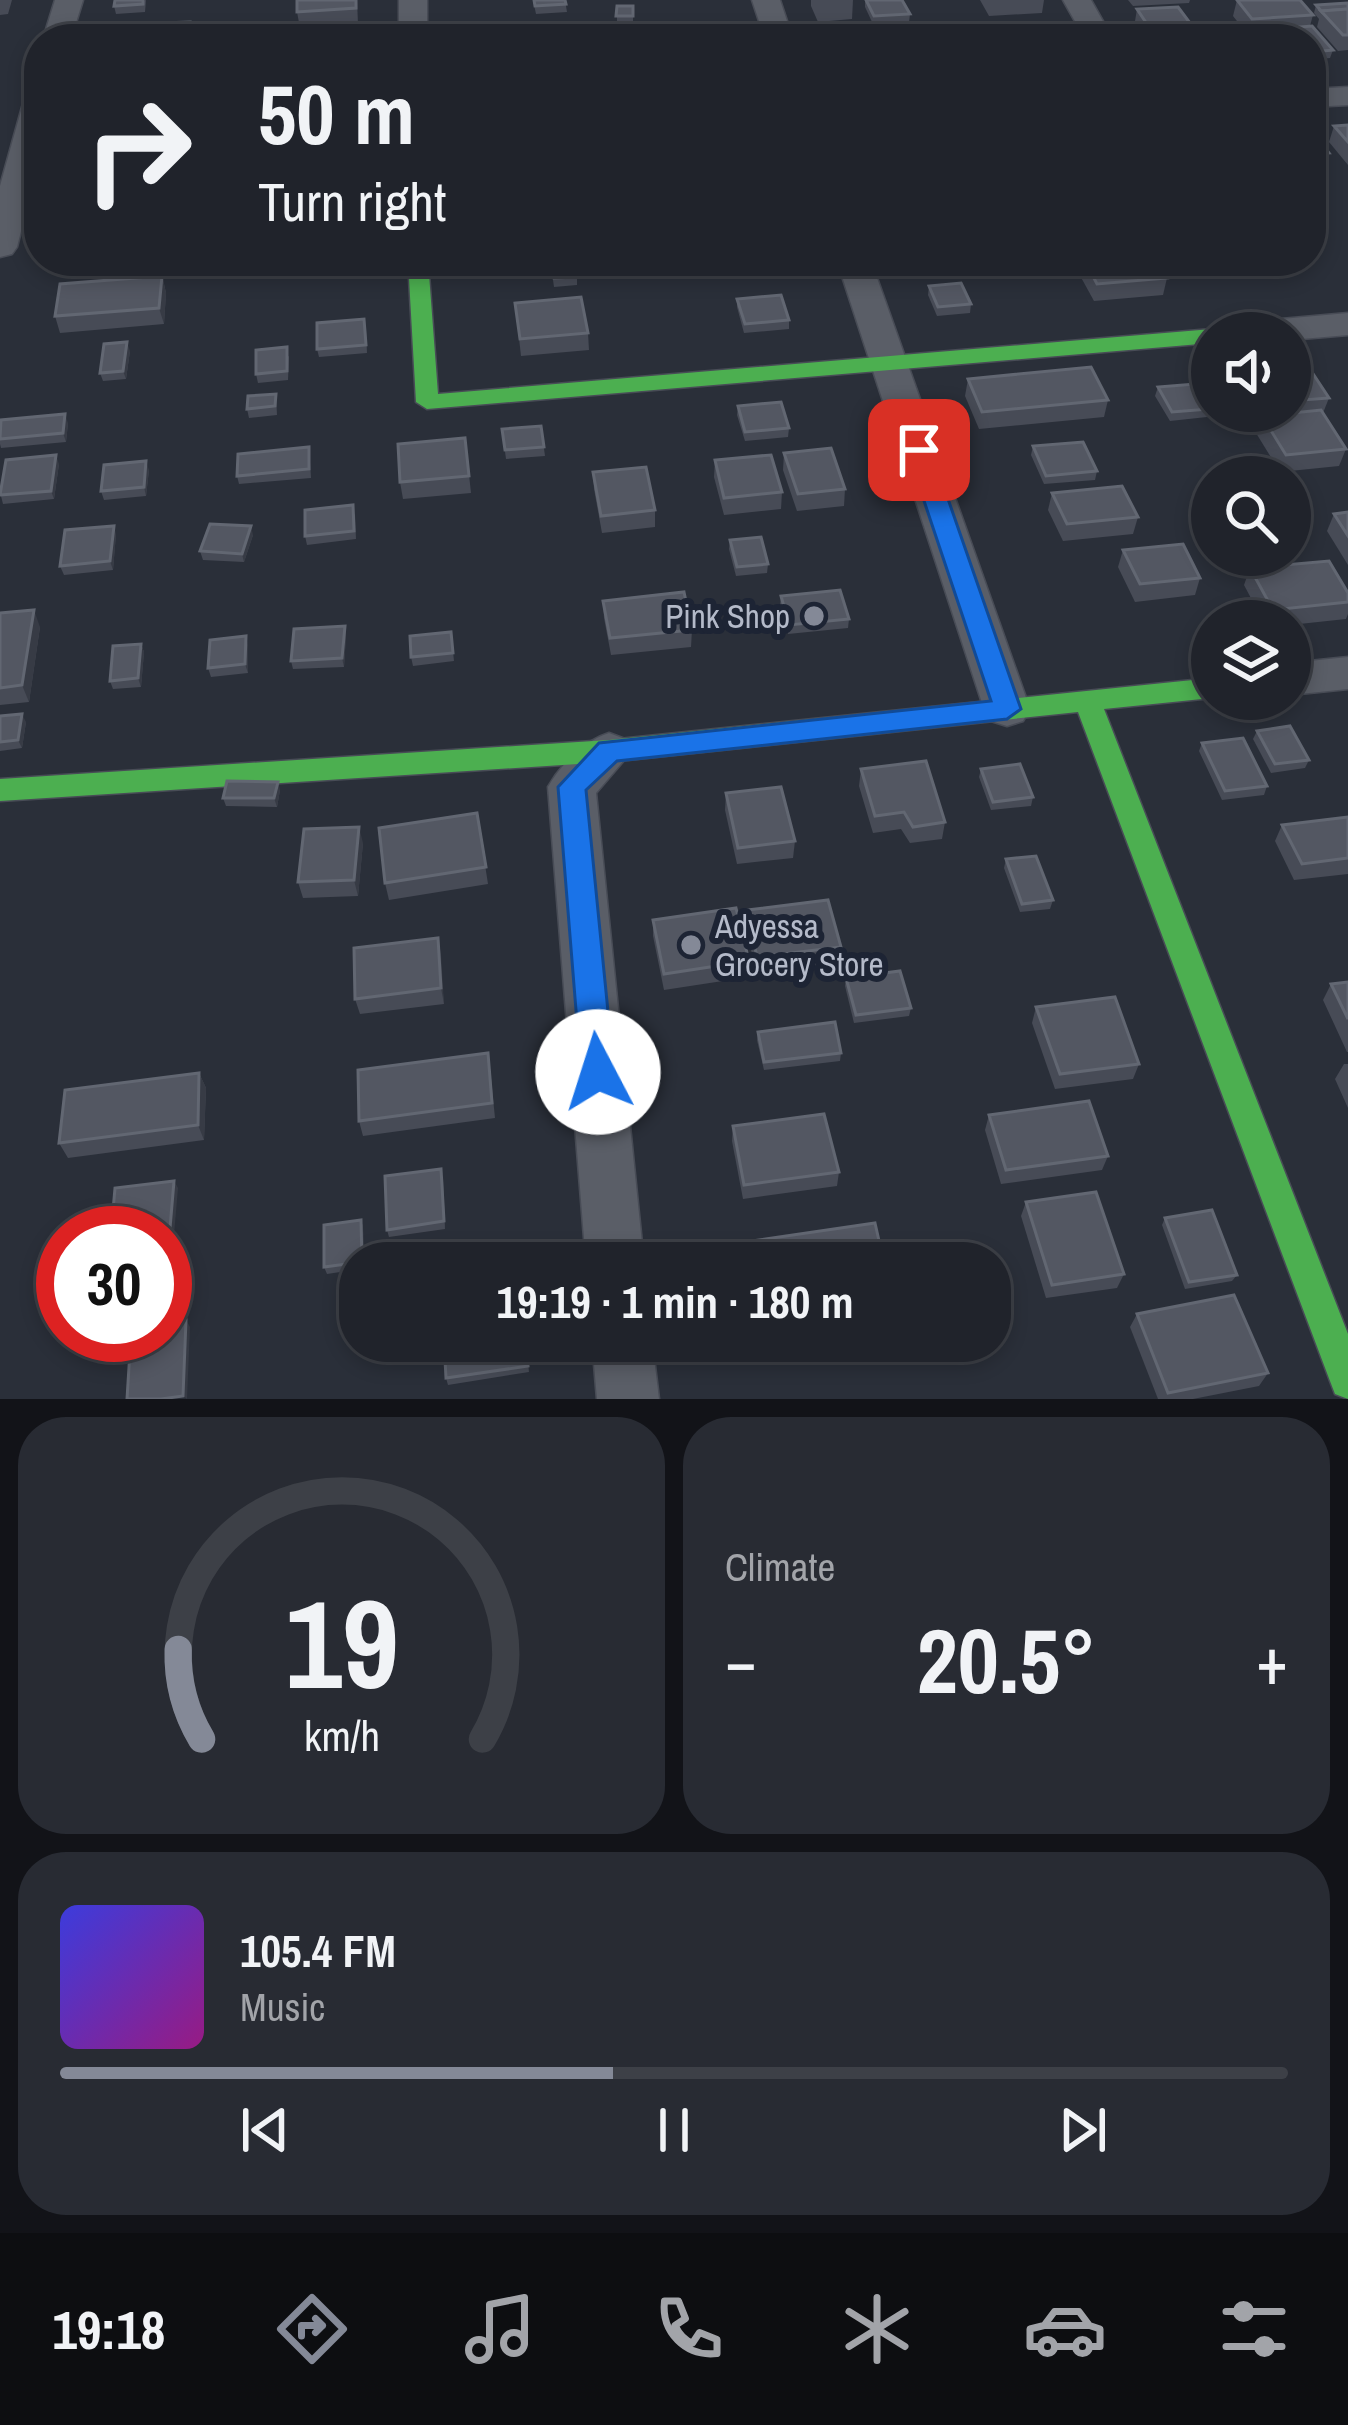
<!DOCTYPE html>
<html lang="en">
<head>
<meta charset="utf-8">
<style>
	body { margin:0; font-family:"Archivo Narrow",sans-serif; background:#282b33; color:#f1f3f6; height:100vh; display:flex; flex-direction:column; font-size:45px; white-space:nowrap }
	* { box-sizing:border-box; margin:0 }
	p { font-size:39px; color:#a2a4a9 }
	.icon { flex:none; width:66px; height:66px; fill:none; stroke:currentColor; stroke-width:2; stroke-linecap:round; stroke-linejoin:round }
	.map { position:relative; height:1399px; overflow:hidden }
	.details { display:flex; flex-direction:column; gap:18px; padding:18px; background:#121318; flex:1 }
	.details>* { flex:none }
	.top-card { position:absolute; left:24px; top:24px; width:1302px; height:252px; border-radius:48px; box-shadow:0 6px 18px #0003,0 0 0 3px #3d4047; background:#20232b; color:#f1f3f6; overflow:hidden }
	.buttons { position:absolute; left:1191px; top:312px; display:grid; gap:24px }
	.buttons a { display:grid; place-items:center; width:120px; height:120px; border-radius:50%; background:#20232b; box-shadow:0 6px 18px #0003,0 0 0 3px #3d4047; font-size:60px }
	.speed { position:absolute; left:36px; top:1206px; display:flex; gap:24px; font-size:60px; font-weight:700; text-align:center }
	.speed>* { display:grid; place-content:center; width:156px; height:156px; border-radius:50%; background:#20232b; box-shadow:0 6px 18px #0003,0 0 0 3px #3d4047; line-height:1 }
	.speed .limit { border:18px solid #d22; background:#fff; color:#111 }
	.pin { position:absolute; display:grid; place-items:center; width:102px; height:102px; color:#fff; margin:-51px; border-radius:24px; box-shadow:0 6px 18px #0006 }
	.me { position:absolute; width:132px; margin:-66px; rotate:355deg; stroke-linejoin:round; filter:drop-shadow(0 0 9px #0008) }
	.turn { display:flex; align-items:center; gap:42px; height:252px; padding:0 36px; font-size:54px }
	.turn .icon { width:156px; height:156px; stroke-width:2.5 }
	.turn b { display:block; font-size:84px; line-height:102px }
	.big { font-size:90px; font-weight:700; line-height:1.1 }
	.details .widget { flex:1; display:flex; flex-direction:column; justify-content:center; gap:18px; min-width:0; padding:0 42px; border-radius:48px; background:#282b33 }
	.details .dial { align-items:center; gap:0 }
	.dial svg { height:312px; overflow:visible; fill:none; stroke:#3d4047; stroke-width:7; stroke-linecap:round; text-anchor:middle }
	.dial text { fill:#f1f3f6; stroke:none }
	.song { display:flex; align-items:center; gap:36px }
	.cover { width:144px; height:144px; border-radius:18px; background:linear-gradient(135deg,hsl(240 70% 55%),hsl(310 70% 35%)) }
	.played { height:12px; border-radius:6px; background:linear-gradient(90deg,#848997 45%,#3d4047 45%) }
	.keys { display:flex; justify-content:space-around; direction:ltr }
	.heat { display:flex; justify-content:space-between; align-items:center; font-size:66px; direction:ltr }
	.details .tiles { flex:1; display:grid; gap:18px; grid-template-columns:1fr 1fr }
	.widget:last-child { grid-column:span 2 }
	.trip { position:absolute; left:339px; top:1242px; width:672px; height:120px; border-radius:48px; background:#20232b; box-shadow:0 6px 18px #0003,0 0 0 3px #3d4047; font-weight:700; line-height:120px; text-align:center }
	.menu { display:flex; height:192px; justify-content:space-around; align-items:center; background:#0d0e11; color:#a2a4a9 }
	.menu .icon { width:84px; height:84px }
	.menu .selected { color:#848997 }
	.menu b { font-size:54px; color:#f1f3f6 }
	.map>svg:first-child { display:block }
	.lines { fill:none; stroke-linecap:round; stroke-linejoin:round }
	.street-casing { stroke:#484c56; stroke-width:3 }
	.fast-casing { stroke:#484c56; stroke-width:3 }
	.street { fill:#5a5e67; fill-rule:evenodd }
	.fast { fill:#4caf50; fill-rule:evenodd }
	.wall { fill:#474b56 }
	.shaded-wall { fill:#373b45 }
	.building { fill:#535762; stroke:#626772; stroke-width:3 }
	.route { fill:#1a73e8; stroke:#114b97; stroke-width:3 }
	.poi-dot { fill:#848997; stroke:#1d2434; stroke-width:4.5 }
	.labels { text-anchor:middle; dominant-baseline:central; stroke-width:12; stroke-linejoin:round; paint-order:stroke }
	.poi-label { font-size:33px; fill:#b4bac9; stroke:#1d2434; text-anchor:end }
</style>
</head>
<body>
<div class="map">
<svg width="1348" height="1399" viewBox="0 0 1348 1399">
	<rect width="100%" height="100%" fill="#2a2f39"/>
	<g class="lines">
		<defs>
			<g id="street">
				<path d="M55 0H83L71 39H43Z"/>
				<rect x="399" y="0" width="28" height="39"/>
				<path d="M752 0H780L793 39H765Z"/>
				<path d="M1063 0H1091L1113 39H1085Z"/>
				<path d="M1348 87V105L1311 107V89Z"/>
				<path d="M39 91V160L17 247 12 254 0 257V186L24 100Z"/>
				<path d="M837 261H871L1030 709 1023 721 1007 726 991 721 984 709Z"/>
				<path d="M1348 313V335L1290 340V333H1230L1235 325 1248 322Z"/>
				<path d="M1348 657V689L1290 695V663Z"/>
				<path d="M609 733 625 739 632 751 596 793 644 1263H586L548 787C561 764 584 741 609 733Z"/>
				<path d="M592 1341H652L659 1399H597Z"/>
			</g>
			<g id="fast">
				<path d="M408 261H428L438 394 1212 329 1221 333H1212V343L427 409 416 402Z"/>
				<path d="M1212 678V698L1104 709 1348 1334V1399L1335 1394 1330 1381 1078 712 609 762 0 801V779L609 740Z"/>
			</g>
		</defs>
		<use href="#street" class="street-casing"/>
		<use href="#fast" class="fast-casing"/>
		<use href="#street" class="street"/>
		<use href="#fast" class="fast"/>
	</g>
	<g class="wall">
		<path d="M0 0H12L8 14 0 15Z"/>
		<path d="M146 0 145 12 116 14 114 6Z"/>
		<path d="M357 0 358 24 300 28 297 12Z"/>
		<path d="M533 0H565L567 12 536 14Z"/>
		<path d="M811 0H853L852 19 818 22 811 6Z"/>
		<path d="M865 0 910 14 909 22 873 24 865 7Z"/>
		<path d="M980 0H1044L1042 13 989 16Z"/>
		<path d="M1128 0H1190L1189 3 1133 6Z"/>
		<path d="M1237 0 1313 15 1310 26 1333 50 1330 58 1311 60V39H1274L1273 37 1274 33 1248 35 1233 16Z"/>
		<path d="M1348 3V50L1338 51 1317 27 1319 19 1314 13 1316 5Z"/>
		<rect x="617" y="6" width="16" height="18"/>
		<path d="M1137 9 1198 33 1199 28 1241 35 1240 39H1132Z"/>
		<path d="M190 22 191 39H109L161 34Z"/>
		<path d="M1348 125V165L1329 142 1334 126Z"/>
		<path d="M1311 129 1329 153 1324 169 1311 170Z"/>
		<path d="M145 261H187L185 277 163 279 166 293 164 324 60 333 55 316 146 278Z"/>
		<path d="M316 261H349L317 264Z"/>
		<path d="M729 261H773L774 274 734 277Z"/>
		<path d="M909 261H967L911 266Z"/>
		<path d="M1072 261H1157L1167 278 1163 295 1094 301Z"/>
		<path d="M1253 261H1296L1293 268 1259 270Z"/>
		<path d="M552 273 577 277V285L554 287Z"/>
		<path d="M929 286 971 304 970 313 937 316 928 295Z"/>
		<path d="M737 299 789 320V329L744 333 737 307Z"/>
		<path d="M515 303 588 333 589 350 521 356Z"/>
		<path d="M366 328 367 353 319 357 317 349Z"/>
		<path d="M1290 348 1329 398 1323 413 1346 449 1339 466 1280 472 1256 433 1263 416 1260 411H1290Z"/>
		<path d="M130 351 126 379 103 381 100 373Z"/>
		<path d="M289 356 288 380 258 383 256 374Z"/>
		<path d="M968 379 1108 400 1104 417 979 429 965 396Z"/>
		<path d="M1158 387 1210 409 1207 417 1170 421 1155 396Z"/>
		<path d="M276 394 277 415 249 418 247 409Z"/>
		<path d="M738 406 789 428 788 437 745 441 737 415Z"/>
		<path d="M68 423 66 442 1 448 0 444V428Z"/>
		<path d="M541 426 545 456 506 459 502 429Z"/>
		<path d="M465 438 471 493 403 499 400 482Z"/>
		<path d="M1033 446 1097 471 1095 480 1044 484 1031 455Z"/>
		<path d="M309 447 311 478 239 484 237 476Z"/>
		<path d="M784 453 845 489 844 506 797 511 783 470Z"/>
		<path d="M715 460 782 492 781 509 724 515 714 477Z"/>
		<path d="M59 464 54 499 3 504 0 492Z"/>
		<path d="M149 470 146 496 104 500 101 491Z"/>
		<path d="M593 472 655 510V527L602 533 594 489Z"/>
		<path d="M1052 493 1138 517 1133 534 1063 541 1048 510Z"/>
		<path d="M1348 512V565L1327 531 1334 514Z"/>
		<path d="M355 514 356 539 307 545 305 536Z"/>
		<path d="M116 534 113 570 64 575 60 566Z"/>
		<path d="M253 535 244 562 203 560 200 551Z"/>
		<path d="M730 540 768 564 767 573 736 576 729 549Z"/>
		<path d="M1123 550 1200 578 1195 595 1135 602 1118 567Z"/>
		<path d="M1250 568 1348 593V614L1346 619 1290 625V621H1263L1244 585Z"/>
		<path d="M781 596 849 619 848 628 788 634 780 605Z"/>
		<path d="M603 601 692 630 691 647 611 655 604 618Z"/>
		<path d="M0 613 40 627 29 702 0 705Z"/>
		<path d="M345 626 346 635 344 667 293 669 291 661Z"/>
		<path d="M451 632 454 661 413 666 411 657Z"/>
		<path d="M141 644 144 652 141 687 113 689 110 681Z"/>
		<path d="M248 645V673L211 677 208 668Z"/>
		<path d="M0 716 26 722 22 748 0 751Z"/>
		<path d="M1257 731 1309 760 1305 768 1271 773 1253 739Z"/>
		<path d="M1202 743 1267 786 1264 795 1222 800 1199 751Z"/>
		<path d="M861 769 945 822 942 839 910 843 901 829 873 833 859 786Z"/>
		<path d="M981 769 1033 797 1031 806 991 810 979 777Z"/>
		<path d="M280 790 277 807 226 806 223 798Z"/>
		<path d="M726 793 795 841 793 858 737 864 725 810Z"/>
		<path d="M477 813 488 884 389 900 385 883Z"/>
		<path d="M1348 817V874L1294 880 1275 841 1282 825Z"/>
		<path d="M363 843 358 896 303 898 298 882Z"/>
		<path d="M1006 859 1053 900 1050 909 1020 912 1004 868Z"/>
		<path d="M747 910 841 947 839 963 756 973 746 926Z"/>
		<path d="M653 920 749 961V977L664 990 653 936Z"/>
		<path d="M438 938 444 1004 360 1014 355 999Z"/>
		<path d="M846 978 911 1008 909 1016 854 1023 845 986Z"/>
		<path d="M1348 982V1052H1347L1323 1000 1331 984Z"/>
		<path d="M1036 1007 1139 1064 1133 1079 1055 1089 1032 1023Z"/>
		<path d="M758 1032 841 1053 840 1061 764 1070 757 1040Z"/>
		<path d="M1344 1064H1348V1108L1335 1079Z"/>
		<path d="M490 1068 495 1118 363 1136 359 1121Z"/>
		<path d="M199 1073 206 1088 204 1140 68 1158 59 1143Z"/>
		<path d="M989 1115 1108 1156 1102 1170 1001 1184 985 1130Z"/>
		<path d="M733 1126 839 1172 837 1186 743 1199 732 1141Z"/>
		<path d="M443 1176 445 1229 389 1237 387 1230Z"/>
		<path d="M1026 1202 1124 1274 1117 1288 1046 1298 1021 1216Z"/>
		<path d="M1165 1218 1237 1275 1232 1281 1185 1289 1162 1225Z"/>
		<path d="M361 1220 363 1227 364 1263H360V1269L327 1274 324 1267Z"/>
		<path d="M1137 1314 1268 1373 1259 1386 1193 1399H1158L1130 1327Z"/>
		<path d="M526 1341 529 1372 448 1385 446 1378Z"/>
		<path d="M737 1341H847L740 1357Z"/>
	</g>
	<g class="shaded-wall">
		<path d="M162 276 166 293 164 324 159 308Z"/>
		<path d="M127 342 130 351 126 379 123 371Z"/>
		<path d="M65 414 68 423 66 442 63 433Z"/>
		<path d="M56 455 59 464 54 499 51 491Z"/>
		<path d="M146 461 149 470 146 496 144 487Z"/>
		<path d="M114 526 116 534 113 570 110 561Z"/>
		<path d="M251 526 253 535 244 562 242 554Z"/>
		<path d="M34 610 40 627 29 702 22 685Z"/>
		<path d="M345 626 346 635 344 667 342 658Z"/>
		<path d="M246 636 248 645V673L245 664Z"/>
		<path d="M141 644 144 652 141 687 138 678Z"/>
		<path d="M22 714 26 722 22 748 18 740Z"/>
		<path d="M278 782 280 790 277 807 274 798Z"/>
		<path d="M359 827 363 843 358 896 354 880Z"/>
		<path d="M438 938 441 954 444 1004 441 988Z"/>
		<path d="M199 1073 206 1088 204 1140 198 1125Z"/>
		<path d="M174 1181 178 1188 173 1247 169 1240Z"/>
		<path d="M361 1220 363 1227 364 1263H362Z"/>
		<path d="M186 1320 190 1327 187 1399 183 1396Z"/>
	</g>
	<g class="building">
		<path d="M115 0H143V4L114 6Z"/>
		<path d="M297 0H356V8L297 12Z"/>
		<path d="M534 0H565L566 4 535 6Z"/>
		<path d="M866 0H902L910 14 874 16Z"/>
		<path d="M1237 0H1300L1313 15 1252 19Z"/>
		<path d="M1348 3V9L1321 11 1323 13 1316 5Z"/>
		<path d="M617 6H633V16H616Z"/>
		<path d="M1178 7 1202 39H1157L1137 9Z"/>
		<path d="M1348 9V35H1343L1321 11Z"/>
		<path d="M190 22 189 34H161L162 23Z"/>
		<path d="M1065 24 1075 39H1022L1015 27Z"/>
		<path d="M1232 25 1241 35 1208 38 1199 28Z"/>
		<path d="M1312 26 1333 50 1311 52V39H1283L1275 29Z"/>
		<path d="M873 31 877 39H825L823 34Z"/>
		<path d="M165 34 164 39H109V37Z"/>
		<path d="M1348 125V142L1334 126Z"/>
		<path d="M1311 129 1329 153 1311 154Z"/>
		<path d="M145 261H184L183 269 144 272Z"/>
		<path d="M732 261H773L774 266 734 269Z"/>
		<path d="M1085 261H1157L1167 278 1097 284Z"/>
		<path d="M575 263 577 277 554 278 552 264Z"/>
		<path d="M162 276 159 308 55 316 60 284Z"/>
		<path d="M961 283 971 304 938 307 929 286Z"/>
		<path d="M781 295 789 320 745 324 737 299Z"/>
		<path d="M581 297 588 333 520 339 515 303Z"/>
		<path d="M364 319 366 345 317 349V323Z"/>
		<path d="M127 342 123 371 100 373 104 344Z"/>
		<path d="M287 347V371L256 374V350Z"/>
		<path d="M1290 348H1296L1329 398 1290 401Z"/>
		<path d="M1091 367 1108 400 982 412 968 379Z"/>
		<path d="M1195 384 1210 409 1172 412 1158 387Z"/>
		<path d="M276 394 275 406 247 409 248 396Z"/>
		<path d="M781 402 789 428 745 432 738 406Z"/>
		<path d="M1321 410 1346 449 1286 455 1262 416Z"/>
		<path d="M65 414 63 433 0 439 1 420Z"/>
		<path d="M541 426 544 447 505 450 502 429Z"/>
		<path d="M465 438 469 476 400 482 398 444Z"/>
		<path d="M1083 442 1097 471 1046 476 1033 446Z"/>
		<path d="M309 447V469L237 476 238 454Z"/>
		<path d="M831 448 845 489 798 494 784 453Z"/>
		<path d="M56 455 51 491 0 495 6 460Z"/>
		<path d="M771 455 782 492 724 498 715 460Z"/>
		<path d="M146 461 144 487 101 491 104 465Z"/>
		<path d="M646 467 655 510 601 516 593 472Z"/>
		<path d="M1122 486 1138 517 1067 524 1052 493Z"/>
		<path d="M353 505 354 531 305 536V510Z"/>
		<path d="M1348 512V536L1334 514Z"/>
		<path d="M210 524 251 526 242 554 200 551Z"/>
		<path d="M114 526 110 561 60 566 65 530Z"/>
		<path d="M761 537 768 564 737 567 730 540Z"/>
		<path d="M1183 544 1200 578 1140 584 1123 550Z"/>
		<path d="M1329 561 1348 593V602L1273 610 1250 568Z"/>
		<path d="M840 590 849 619 789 625 781 596Z"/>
		<path d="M684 592 692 630 610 638 603 601Z"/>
		<path d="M34 610 22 685 0 688V613Z"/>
		<path d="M345 626 342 658 291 661 294 629Z"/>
		<path d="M451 632 453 653 411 657 410 636Z"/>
		<path d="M246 636 245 664 208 668 210 640Z"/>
		<path d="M141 644 138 678 110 681 113 646Z"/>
		<path d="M22 714 18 740 0 742V716Z"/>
		<path d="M1290 726 1309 760 1275 764 1257 731Z"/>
		<path d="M1243 738 1267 786 1225 791 1202 743Z"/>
		<path d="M926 761 945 822 913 827 904 812 875 816 861 769Z"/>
		<path d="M1020 764 1033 797 993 802 981 769Z"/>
		<path d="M227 781 278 782 274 798H223Z"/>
		<path d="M781 787 795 841 738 848 726 793Z"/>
		<path d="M477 813 486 867 385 883 379 828Z"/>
		<path d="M1348 817V858L1302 864 1282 825Z"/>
		<path d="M359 827 354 880 298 882 304 829Z"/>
		<path d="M1036 856 1053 900 1022 904 1006 859Z"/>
		<path d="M828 900 841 947 757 957 747 910Z"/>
		<path d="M736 908 749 961 664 974 653 920Z"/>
		<path d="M438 938 441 988 355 999 354 948Z"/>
		<path d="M900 971 911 1008 856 1015 846 978Z"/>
		<path d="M1348 982V1019L1331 984Z"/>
		<path d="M1115 997 1139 1064 1060 1074 1036 1007Z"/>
		<path d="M835 1022 841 1053 764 1062 758 1032Z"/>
		<path d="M488 1053 492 1103 359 1121 358 1070Z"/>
		<path d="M199 1073 198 1125 59 1143 65 1090Z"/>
		<path d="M1089 1101 1108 1156 1006 1170 989 1115Z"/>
		<path d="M824 1114 839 1172 744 1185 733 1126Z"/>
		<path d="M441 1169 444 1221 387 1230 385 1176Z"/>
		<path d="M174 1181 169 1240H165V1233H111L115 1188Z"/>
		<path d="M1096 1192 1124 1274 1052 1285 1026 1202Z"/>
		<path d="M1212 1210 1237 1275 1189 1282 1165 1218Z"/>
		<path d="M361 1220 362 1262 324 1267V1225Z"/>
		<path d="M875 1223 884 1263H727L724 1245Z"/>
		<path d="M1234 1295 1268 1373 1168 1393 1137 1314Z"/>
		<path d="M186 1320 183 1396 161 1399H127L131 1335H165V1323Z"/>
		<path d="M444 1341H525L528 1366 446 1378Z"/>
	</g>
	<path class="route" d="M919 443 931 450 1021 709 1007 719 617 761 586 790 614 1072 610 1083 598 1087 586 1083 581 1072 558 787 599 743 991 701 907 450Z"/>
	<g class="poi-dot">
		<circle cx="814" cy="616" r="12"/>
		<circle cx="691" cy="945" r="12"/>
	</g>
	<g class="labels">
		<g class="poi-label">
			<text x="790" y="616">Pink Shop</text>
			<text x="715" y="926" text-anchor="start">Adyessa<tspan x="715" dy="38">Grocery Store</tspan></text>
		</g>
	</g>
</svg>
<div class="buttons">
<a><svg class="icon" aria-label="sound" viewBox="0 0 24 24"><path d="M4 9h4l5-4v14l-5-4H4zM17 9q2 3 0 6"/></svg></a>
<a><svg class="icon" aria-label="search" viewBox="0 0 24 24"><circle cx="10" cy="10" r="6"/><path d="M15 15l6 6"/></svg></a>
<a><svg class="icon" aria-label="layers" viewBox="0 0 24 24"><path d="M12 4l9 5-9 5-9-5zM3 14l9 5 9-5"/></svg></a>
</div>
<div class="speed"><div class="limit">30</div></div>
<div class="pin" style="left:919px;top:450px;background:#d93025"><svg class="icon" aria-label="arrive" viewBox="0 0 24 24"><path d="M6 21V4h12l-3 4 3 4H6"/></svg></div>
<svg class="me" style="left:598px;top:1072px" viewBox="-20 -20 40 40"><circle r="19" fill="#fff"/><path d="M0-13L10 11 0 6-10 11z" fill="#1a73e8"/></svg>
<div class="trip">19:19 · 1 min · 180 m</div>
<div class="top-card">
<div class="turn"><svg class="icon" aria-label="right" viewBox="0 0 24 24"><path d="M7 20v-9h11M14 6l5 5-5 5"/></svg><div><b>50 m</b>Turn right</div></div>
</div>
</div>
<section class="details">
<div class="tiles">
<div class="widget dial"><svg viewBox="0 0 100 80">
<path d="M14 69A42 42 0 1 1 86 69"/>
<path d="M14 69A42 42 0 0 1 8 46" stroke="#848997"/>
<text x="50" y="56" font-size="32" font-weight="700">19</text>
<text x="50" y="72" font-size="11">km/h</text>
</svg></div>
<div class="widget"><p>Climate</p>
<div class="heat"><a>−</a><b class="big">20.5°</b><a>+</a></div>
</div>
<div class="widget">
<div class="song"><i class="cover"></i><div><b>105.4 FM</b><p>Music</p></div></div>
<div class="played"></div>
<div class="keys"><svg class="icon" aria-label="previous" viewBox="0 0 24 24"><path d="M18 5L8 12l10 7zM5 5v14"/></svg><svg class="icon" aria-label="pause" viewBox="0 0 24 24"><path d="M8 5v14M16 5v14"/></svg><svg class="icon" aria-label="next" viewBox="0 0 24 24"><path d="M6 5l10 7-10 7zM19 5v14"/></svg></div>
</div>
</div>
</section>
<nav class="menu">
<b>19:18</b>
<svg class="icon selected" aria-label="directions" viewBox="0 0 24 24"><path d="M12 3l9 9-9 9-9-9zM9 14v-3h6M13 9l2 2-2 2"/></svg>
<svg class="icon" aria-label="music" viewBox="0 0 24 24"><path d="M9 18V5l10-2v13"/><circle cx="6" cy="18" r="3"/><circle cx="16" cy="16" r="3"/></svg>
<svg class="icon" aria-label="phone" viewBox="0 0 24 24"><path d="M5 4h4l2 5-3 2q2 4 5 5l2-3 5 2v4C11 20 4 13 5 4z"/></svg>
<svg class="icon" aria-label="climate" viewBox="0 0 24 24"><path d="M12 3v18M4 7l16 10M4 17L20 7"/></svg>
<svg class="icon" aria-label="car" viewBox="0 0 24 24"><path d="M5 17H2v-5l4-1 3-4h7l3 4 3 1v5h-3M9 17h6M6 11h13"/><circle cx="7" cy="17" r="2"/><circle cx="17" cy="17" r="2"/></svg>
<svg class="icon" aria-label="filters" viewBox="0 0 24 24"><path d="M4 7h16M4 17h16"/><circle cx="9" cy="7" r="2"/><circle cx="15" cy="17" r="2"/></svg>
</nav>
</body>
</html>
